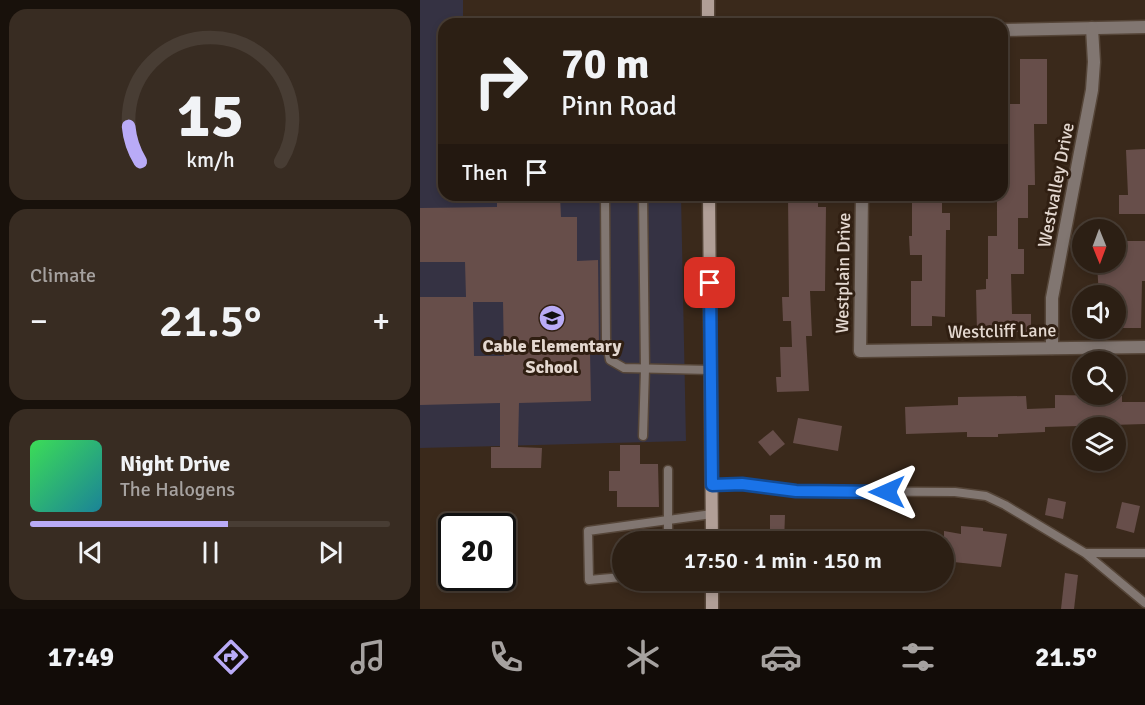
<!DOCTYPE html>
<html lang="en">
<head>
<meta charset="utf-8">
<style>
	body { margin:0; font-family:Signika,sans-serif; background:#382c22; color:#f1f3f6; height:100vh; display:flex; flex-direction:column; font-size:22px; white-space:nowrap }
	* { box-sizing:border-box; margin:0 }
	p { font-size:20px; color:#a6a2a0 }
	.icon { flex:none; width:33px; height:33px; fill:none; stroke:currentColor; stroke-width:2; stroke-linecap:round; stroke-linejoin:round }
	.map { position:relative; flex:1; overflow:hidden }
	.drawer { display:flex; flex-direction:column; gap:9px; padding:9px; background:#18110b; width:420px }
	.drawer>* { flex:none }
	.guide { position:absolute; left:18px; top:18px; width:570px; height:183px; border-radius:18px; box-shadow:0 3px 9px #0003,0 0 0 2px #483d34; background:#2c1f14; color:#f1f3f6; overflow:hidden }
	.needle { width:39px; rotate:179deg }
	.tools { position:absolute; left:652px; top:219px; display:grid; gap:12px }
	.tools a { display:grid; place-items:center; width:54px; height:54px; border-radius:50%; background:#2c1f14; box-shadow:0 3px 9px #0003,0 0 0 2px #483d34; font-size:30px }
	.speed { position:absolute; left:18px; top:513px; display:flex; gap:12px; font-size:30px; font-weight:700; text-align:center }
	.speed>* { display:grid; place-content:center; width:78px; height:78px; border-radius:50%; background:#2c1f14; box-shadow:0 3px 9px #0003,0 0 0 2px #483d34; line-height:1 }
	.speed .limit { border:3px solid #111; border-radius:9px; background:#fff; color:#111 }
	.pin { position:absolute; display:grid; place-items:center; width:51px; height:51px; color:#fff; margin:-26px; border-radius:12px; box-shadow:0 3px 9px #0006 }
	.me { position:absolute; width:66px; margin:-33px; rotate:270deg; stroke-linejoin:round; filter:drop-shadow(0 0 4px #0008) }
	.turn { display:flex; align-items:center; gap:21px; height:126px; padding:0 24px; font-size:27px }
	.turn .icon { width:78px; height:78px; stroke-width:2.5 }
	.turn b { display:block; font-size:42px; line-height:51px }
	.then { display:flex; align-items:center; height:57px; padding:0 24px; background:#0003; gap:12px; font-size:22px }
	.big { font-size:45px; font-weight:600; line-height:1.1 }
	.drawer .tile { flex:1; display:flex; flex-direction:column; justify-content:center; gap:9px; min-width:0; padding:0 21px; border-radius:18px; background:#382c22 }
	.drawer .dial { align-items:center; gap:0 }
	.dial svg { height:156px; overflow:visible; fill:none; stroke:#483d34; stroke-width:7; stroke-linecap:round; text-anchor:middle }
	.dial text { fill:#f1f3f6; stroke:none }
	.song { display:flex; align-items:center; gap:18px }
	.cover { width:72px; height:72px; border-radius:9px; background:linear-gradient(135deg,hsl(130 70% 55%),hsl(190 70% 35%)) }
	.played { height:6px; border-radius:3px; background:linear-gradient(90deg,#b9abf7 55%,#483d34 55%) }
	.keys { display:flex; justify-content:space-around; direction:ltr }
	.heat { display:flex; justify-content:space-between; align-items:center; font-size:33px; direction:ltr }
	.trip { position:absolute; left:192px; top:531px; width:342px; height:60px; border-radius:30px; background:#2c1f14; box-shadow:0 3px 9px #0003,0 0 0 2px #483d34; font-weight:600; line-height:60px; text-align:center }
	.dock { display:flex; height:96px; justify-content:space-around; align-items:center; background:#120c08; color:#a6a2a0 }
	.dock .icon { width:42px; height:42px }
	.dock .on { color:#b9abf7 }
	.dock b { font-size:27px; color:#f1f3f6 }
	main { display:flex; flex:1; min-height:0 }
	.map>svg:first-child { display:block }
	.education { fill:#353243 }
	.building { fill:#674e4a; fill-rule:evenodd }
	.lines { fill:none; stroke-linecap:round; stroke-linejoin:round }
	.lane-casing { stroke:#554538; stroke-width:11 }
	.street-casing { stroke:#554538; stroke-width:15 }
	.secondary-casing { stroke:#554538; stroke-width:15 }
	.lane { stroke:#817671; stroke-width:8 }
	.street { stroke:#817671; stroke-width:12 }
	.secondary { stroke:#b19f97; stroke-width:12 }
	.route-casing { stroke:#114b97; stroke-width:15 }
	.route { stroke:#1a73e8; stroke-width:10 }
	.labels { text-anchor:middle; dominant-baseline:central; stroke-width:6; stroke-linejoin:round; paint-order:stroke }
	.street-label { font-size:18px; fill:#e4d8d0; stroke:#301f12 }
	.poi-label { font-size:18px; font-weight:bold; fill:#e4d8d0; stroke:#301f12 }
</style>
</head>
<body>
<main>
<section class="drawer">
<div class="tile dial"><svg viewBox="0 0 100 80">
<path d="M14 69A42 42 0 1 1 86 69"/>
<path d="M14 69A42 42 0 0 1 8 51" stroke="#b9abf7"/>
<text x="50" y="56" font-size="32" font-weight="700">15</text>
<text x="50" y="72" font-size="11">km/h</text>
</svg></div>
<div class="tile"><p>Climate</p>
<div class="heat"><a>−</a><b class="big">21.5°</b><a>+</a></div>
</div>
<div class="tile">
<div class="song"><i class="cover"></i><div><b>Night Drive</b><p>The Halogens</p></div></div>
<div class="played"></div>
<div class="keys"><svg class="icon" aria-label="previous" viewBox="0 0 24 24"><path d="M18 5L8 12l10 7zM5 5v14"/></svg><svg class="icon" aria-label="pause" viewBox="0 0 24 24"><path d="M8 5v14M16 5v14"/></svg><svg class="icon" aria-label="next" viewBox="0 0 24 24"><path d="M6 5l10 7-10 7zM19 5v14"/></svg></div>
</div>
</section>
<div class="map">
<svg width="725" height="609" viewBox="0 0 725 609">
	<rect width="100%" height="100%" fill="#3a291b"/>
	<path class="education" d="M0 0H43V24H24V195H261L266 441 0 448Z"/>
	<g class="building">
		<path d="M600 59H627V124H614L615 185H608V218H598V249H604V274H591L592 314H611V332H557L556 290 566 289V279H568V236H577V195H582V191H587V139H582V104H600Z"/>
		<path d="M725 149V214H699V195H708L706 150Z"/>
		<path d="M77 195H140L141 217H157V261L178 260 179 351H170L171 401 99 403 98 447 122 448 121 468H71V447H80V403L0 405V297H46L45 262H0V208L77 207ZM53 302H83L84 356H54Z"/>
		<path d="M368 195H398V207H406L405 291H390L392 336H386L389 391 357 392 356 377H361L360 347H372L371 321H363L362 297H369Z"/>
		<path d="M492 195H522V213H530V230H526L525 317 512 316V326H491V281H502V255H490L489 236H492Z"/>
		<path d="M696 241H725V281H722L721 328H696V296H679L677 264 696 262Z"/>
		<path d="M635 395 702 396V402H725V424L625 427V432L578 434V437H547V432L486 434 485 407 538 405V397L606 396 607 409 635 408Z"/>
		<path d="M378 418 422 426 418 451 373 443Z"/>
		<path d="M353 430 365 444 350 456 338 442Z"/>
		<path d="M200 445H220V464H238L239 507H197V491H189V471H200Z"/>
		<path d="M628 498 646 502 643 519 625 515Z"/>
		<path d="M702 502 720 506 714 533 696 528Z"/>
		<path d="M350 515H365L364 542H350Z"/>
		<path d="M541 526 563 528V531L587 534 581 567 524 561V531L541 534Z"/>
		<path d="M645 573 658 575 654 609H641Z"/>
	</g>
	<g class="lines">
		<defs>
			<g id="lane">
				<path d="M185 195 186 339 190 360 204 368 291 370"/>
				<path d="M223 195 225 369 223 436"/>
				<path d="M292 485 322 484 376 491 535 492 566 496 585 505 665 553 725 603"/>
				<path d="M248 542V470"/>
				<path d="M666 553H725"/>
				<path d="M202 577 169 580 168 531 292 514"/>
			</g>
			<g id="street">
				<path d="M582 30 725 27"/>
				<path d="M442 195 440 351 725 347"/>
				<path d="M632 348V298L672 90 674 62 672 28"/>
			</g>
			<g id="secondary">
				<path d="M288 0V24"/>
				<path d="M289 195 292 542"/>
				<path d="M292 580V609"/>
			</g>
		</defs>
		<use href="#lane" class="lane-casing"/>
		<use href="#street" class="street-casing"/>
		<use href="#secondary" class="secondary-casing"/>
		<use href="#lane" class="lane"/>
		<use href="#street" class="street"/>
		<use href="#secondary" class="secondary"/>
	</g>
	<g class="lines">
		<defs>
			<path id="route" d="M290 283 292 485 322 484 376 491 467 492"/>
		</defs>
		<use href="#route" class="route-casing"/>
		<use href="#route" class="route"/>
	</g>
	<defs>
		<symbol id="school-disc" viewBox="-11 -11 22 22"><circle r="9.5" fill="#b9abf7" stroke="#301f12"/><path d="M0-5L7-2L0 1L-7-2ZM-4 1L0 2.5L4 1V4Q0 6-4 4Z" fill="#111"/></symbol>
	</defs>
	<g fill-rule="evenodd">
		<use href="#school-disc" x="117" y="303" width="30" height="30"/>
	</g>
	<g class="labels">
		<g class="street-label">
			<text transform="translate(636 185) rotate(-79)">Westvalley Drive</text>
			<text transform="translate(423 273) rotate(-89)">Westplain Drive</text>
			<text transform="translate(582 331) rotate(-1)">Westcliff Lane</text>
		</g>
		<g class="poi-label">
			<text x="132" y="346">Cable Elementary<tspan x="132" dy="21">School</tspan></text>
		</g>
	</g>
</svg>
<div class="tools">
<a><svg class="needle" viewBox="-14 -14 28 28"><path d="M0-13l5 13h-10z" fill="#e53935"/><path d="M0 13l5-13h-10z" fill="#a6a2a0"/></svg></a>
<a><svg class="icon" aria-label="sound" viewBox="0 0 24 24"><path d="M4 9h4l5-4v14l-5-4H4zM17 9q2 3 0 6"/></svg></a>
<a><svg class="icon" aria-label="search" viewBox="0 0 24 24"><circle cx="10" cy="10" r="6"/><path d="M15 15l6 6"/></svg></a>
<a><svg class="icon" aria-label="layers" viewBox="0 0 24 24"><path d="M12 4l9 5-9 5-9-5zM3 14l9 5 9-5"/></svg></a>
</div>
<div class="speed"><div class="limit">20</div></div>
<div class="pin" style="left:290px;top:283px;background:#d93025"><svg class="icon" aria-label="arrive" viewBox="0 0 24 24"><path d="M6 21V4h12l-3 4 3 4H6"/></svg></div>
<svg class="me" style="left:467px;top:492px" viewBox="-20 -20 40 40"><path d="M0-17L14 15 0 8-14 15z" fill="#1a73e8" stroke="#fff" stroke-width="4"/></svg>
<div class="trip">17:50 · 1 min · 150 m</div>
<div class="guide">
<div class="turn"><svg class="icon" aria-label="right" viewBox="0 0 24 24"><path d="M7 20v-9h11M14 6l5 5-5 5"/></svg><div><b>70 m</b>Pinn Road</div></div>
<div class="then">Then<svg class="icon" aria-label="arrive" viewBox="0 0 24 24"><path d="M6 21V4h12l-3 4 3 4H6"/></svg></div>
</div>
</div>
</main>
<nav class="dock">
<b>17:49</b>
<svg class="icon on" aria-label="directions" viewBox="0 0 24 24"><path d="M12 3l9 9-9 9-9-9zM9 14v-3h6M13 9l2 2-2 2"/></svg>
<svg class="icon" aria-label="music" viewBox="0 0 24 24"><path d="M9 18V5l10-2v13"/><circle cx="6" cy="18" r="3"/><circle cx="16" cy="16" r="3"/></svg>
<svg class="icon" aria-label="phone" viewBox="0 0 24 24"><path d="M5 4h4l2 5-3 2q2 4 5 5l2-3 5 2v4C11 20 4 13 5 4z"/></svg>
<svg class="icon" aria-label="climate" viewBox="0 0 24 24"><path d="M12 3v18M4 7l16 10M4 17L20 7"/></svg>
<svg class="icon" aria-label="car" viewBox="0 0 24 24"><path d="M5 17H2v-5l4-1 3-4h7l3 4 3 1v5h-3M9 17h6M6 11h13"/><circle cx="7" cy="17" r="2"/><circle cx="17" cy="17" r="2"/></svg>
<svg class="icon" aria-label="filters" viewBox="0 0 24 24"><path d="M4 7h16M4 17h16"/><circle cx="9" cy="7" r="2"/><circle cx="15" cy="17" r="2"/></svg>
<b>21.5°</b>
</nav>
</body>
</html>
